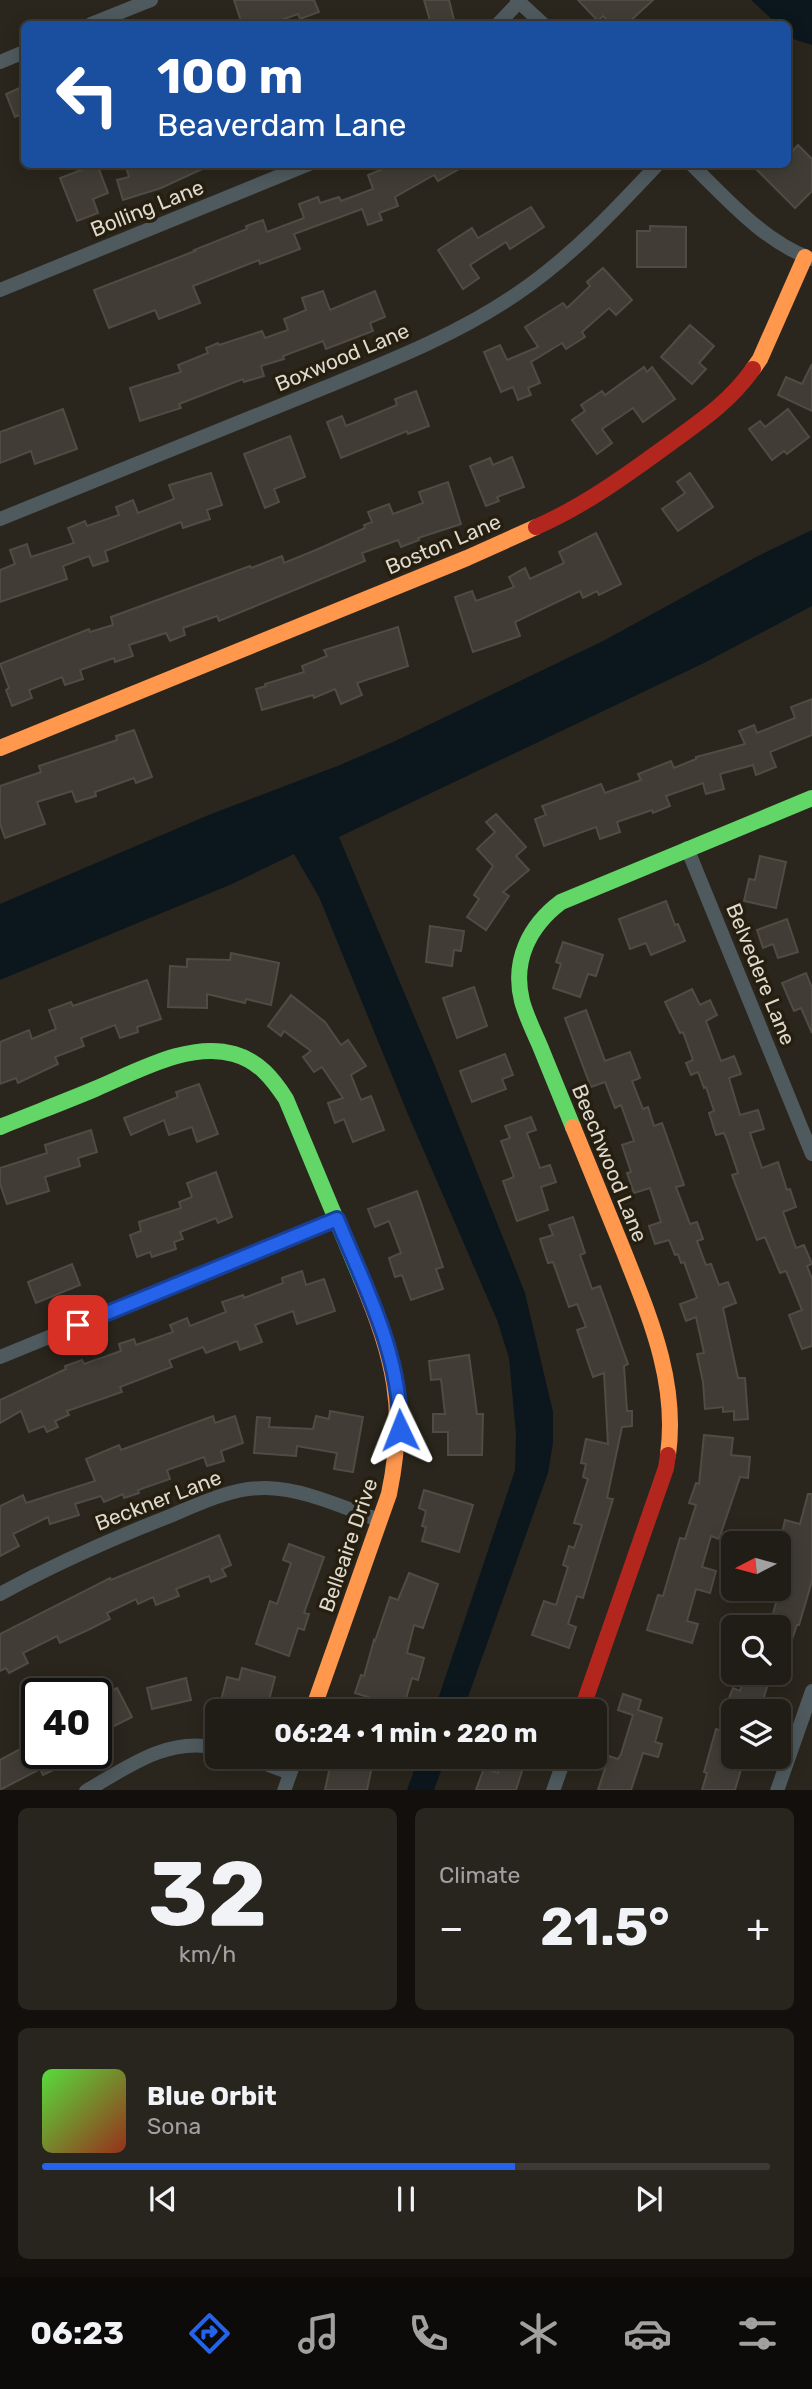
<!DOCTYPE html>
<html lang="en">
<head>
<meta charset="utf-8">
<style>
	body { margin:0; font-family:Rubik,sans-serif; background:#28251f; color:#f1f3f6; height:100vh; display:flex; flex-direction:column; font-size:26px; white-space:nowrap }
	* { box-sizing:border-box; margin:0 }
	p { font-size:23px; color:#a2a1a1 }
	.icon { flex:none; width:38px; height:38px; fill:none; stroke:currentColor; stroke-width:2; stroke-linecap:round; stroke-linejoin:round }
	.map { position:relative; height:1790px; overflow:hidden }
	.side { display:flex; flex-direction:column; gap:18px; padding:18px; background:#120f0c; flex:1 }
	.side>* { flex:none }
	.hud { position:absolute; left:21px; top:21px; width:770px; height:147px; border-radius:10px; box-shadow:0 4px 18px #0003,0 0 0 2px #3d3a35; background:#1a4fa0; color:#fff; overflow:hidden }
	.needle { width:46px; rotate:264deg }
	.buttons { position:absolute; left:721px; top:1531px; display:grid; gap:14px }
	.buttons a { display:grid; place-items:center; width:70px; height:70px; border-radius:10px; background:#201c16; box-shadow:0 4px 18px #0003,0 0 0 2px #3d3a35; font-size:35px }
	.speed { position:absolute; left:21px; top:1678px; display:flex; gap:14px; font-size:35px; font-weight:700; text-align:center }
	.speed>* { display:grid; place-content:center; width:91px; height:91px; border-radius:50%; background:#201c16; box-shadow:0 4px 18px #0003,0 0 0 2px #3d3a35; line-height:1 }
	.speed .limit { border:4px solid #111; border-radius:10px; background:#fff; color:#111 }
	.pin { position:absolute; display:grid; place-items:center; width:60px; height:60px; color:#fff; margin:-30px; border-radius:14px; box-shadow:0 4px 10px #0006 }
	.me { position:absolute; width:77px; margin:-38px; rotate:358deg; stroke-linejoin:round; filter:drop-shadow(0 0 5px #0008) }
	.turn { display:flex; align-items:center; gap:24px; height:147px; padding:0 21px; font-size:32px }
	.turn .icon { width:91px; height:91px; stroke-width:2.5 }
	.turn b { display:block; font-size:49px; line-height:60px }
	.big { font-size:52px; font-weight:700; line-height:1.1 }
	.side .card { flex:1; display:flex; flex-direction:column; justify-content:center; gap:10px; min-width:0; padding:0 24px; border-radius:10px; background:#28251f }
	.side .dial { align-items:center; gap:0 }
	.dial b { font-size:91px; line-height:1 }
	.song { display:flex; align-items:center; gap:21px }
	.cover { width:84px; height:84px; border-radius:10px; background:linear-gradient(135deg,hsl(110 70% 55%),hsl(10 70% 35%)) }
	.played { height:7px; border-radius:4px; background:linear-gradient(90deg,#2563eb 65%,#3d3a35 65%) }
	.keys { display:flex; justify-content:space-around; direction:ltr }
	.heat { display:flex; justify-content:space-between; align-items:center; font-size:38px; direction:ltr }
	.side .tiles { flex:1; display:grid; gap:18px; grid-template-columns:1fr 1fr }
	.card:last-child { grid-column:span 2 }
	.trip { position:absolute; left:205px; top:1699px; width:402px; height:70px; border-radius:10px; background:#201c16; box-shadow:0 4px 18px #0003,0 0 0 2px #3d3a35; font-weight:700; line-height:70px; text-align:center }
	.tab-bar { display:flex; height:112px; justify-content:space-around; align-items:center; background:#0d0b09; color:#a2a1a1 }
	.tab-bar .icon { width:49px; height:49px }
	.tab-bar .on { color:#2563eb }
	.tab-bar b { font-size:32px; color:#f1f3f6 }
	.map>svg:first-child { display:block }
	.water { fill:#0c171d }
	.building { fill:#413d36; stroke:#4f4c44; stroke-width:2 }
	.lines { fill:none; stroke-linecap:round; stroke-linejoin:round }
	.street { stroke:#4f5a5e; stroke-width:14 }
	.fast { stroke:#63d668; stroke-width:16 }
	.slow { stroke:#ff974d; stroke-width:16 }
	.jam { stroke:#b3261e; stroke-width:16 }
	.route-casing { stroke:#184099; stroke-width:18 }
	.route { stroke:#2563eb; stroke-width:12 }
	.labels { text-anchor:middle; dominant-baseline:central; stroke-width:7; stroke-linejoin:round; paint-order:stroke }
	.street-label { font-size:21px; fill:#ddd9ce; stroke:#261e0e }
</style>
</head>
<body>
<div class="map">
<svg width="812" height="1791" viewBox="0 0 812 1791">
	<rect width="100%" height="100%" fill="#2a261d"/>
	<g class="water">
		<path d="M751 0H812V45L793 39 788 33V24H777Z"/>
		<path d="M812 530V606L704 663 339 837 435 1066 525 1293 553 1412V1443L548 1473 463 1711H434L515 1470 516 1434 509 1358 497 1320 407 1112 319 897 294 854 232 884 0 980V904L211 814 340 765 393 742 605 640 756 557Z"/>
		<path d="M419 1757H446L434 1790H407Z"/>
	</g>
	<g class="building">
		<path d="M234 0H314L319 12 300 19 298 14 270 24H242Z"/>
		<path d="M424 0H449L454 20 431 24Z"/>
		<path d="M578 0H653L627 24H611L603 16 598 21Z"/>
		<path d="M24 86V113L15 117 6 94Z"/>
		<path d="M798 145 812 159V191L795 208 751 164H788V156Z"/>
		<path d="M97 164 108 193 93 199 98 213 77 221 60 178Z"/>
		<path d="M136 164H213L161 188 123 200 117 180 129 177 126 167Z"/>
		<path d="M395 164H468L438 181 434 175 395 197 398 206 379 213 382 220 368 225 362 209 294 234 300 249 260 264 259 260 193 286 200 303 159 319 155 310 109 328 94 290 195 251 194 250 247 229 246 226 263 220 267 232 304 218 299 204 318 197 320 203 339 197 341 201 373 189 368 175Z"/>
		<path d="M531 207 544 227 510 249 506 242 470 265 479 278 463 289 438 250 472 228 478 238Z"/>
		<path d="M650 226 686 227V267H637V231H650Z"/>
		<path d="M603 268 632 300 616 315 609 308 582 332 585 337 566 349 562 343 531 362 540 383 528 388 531 395 518 400 513 387 501 392 484 352 500 345 507 360 538 347 525 327 563 303 567 308 590 286 587 282Z"/>
		<path d="M323 291 330 310 375 291 385 317 370 323 373 331 326 349 323 341 283 356 284 359 261 366 264 376 244 382 243 379 179 404 181 408 140 421 130 388 181 372 178 365 208 353 206 348 218 343 219 345 262 331 265 338 288 330 284 319 306 310 302 298Z"/>
		<path d="M690 325 714 346 699 363 706 369 692 384 661 357Z"/>
		<path d="M812 364V411L778 395 786 377 802 384Z"/>
		<path d="M644 367 647 372 652 367 675 399 643 422 633 408 602 429 612 443 597 454 572 420 585 411 581 405 602 391 605 395Z"/>
		<path d="M416 391 429 426 408 434 407 431 341 458 327 422 342 416 346 426 397 405 395 399Z"/>
		<path d="M63 409 77 449 35 464 31 451 0 463V432Z"/>
		<path d="M788 409 809 437 787 454 784 451 772 460 749 429 760 421 765 427Z"/>
		<path d="M290 436 305 477 274 489 279 502 265 508 244 454Z"/>
		<path d="M512 457 524 487 497 497 499 501 486 506 470 466 490 458 493 465Z"/>
		<path d="M211 473 222 505 207 510 210 519 183 528 181 522 105 551 108 561 93 566 89 556 63 566 67 579 0 602V570L15 564 10 550 27 544 31 557 74 543 68 528 85 521 87 526 119 515 116 507 133 500 138 513 174 499 169 485Z"/>
		<path d="M690 473 713 507 678 531 662 509 685 493 677 482Z"/>
		<path d="M448 482 461 524 418 538 419 540 401 547 398 540 362 553 365 561 219 621 217 616 183 628 185 635 170 641 166 633 129 645 133 656 115 662 114 658 80 670 83 679 65 685 62 677 29 690 32 698 12 706 6 690 9 688 0 664 89 629 90 632 113 625 111 617 250 566 251 568 282 556 284 563 316 550 365 528 364 525 372 522 368 512 389 504 393 514 423 503 419 492Z"/>
		<path d="M596 533 621 584 599 595 597 591 583 598 580 591 515 622 520 636 473 652 455 597 472 591 476 601 514 587 509 577 525 568 530 579 564 563 559 552Z"/>
		<path d="M398 627 408 666 357 683 362 695 341 704 335 689 314 698 313 695 262 710 256 689 266 686 265 684 304 672 302 666 327 656 324 650Z"/>
		<path d="M812 699V735L770 752 776 767 756 775 753 765 720 774 724 789 706 794 703 783 666 796 670 806 653 813 652 810 617 822 620 832 600 839 596 827 544 846 535 819 546 815 542 806 601 784 605 793 641 780 638 774 671 761 674 768 696 759V757L745 744 739 731 754 725 757 733 795 718 791 707Z"/>
		<path d="M134 730 152 777 136 783 134 778 95 792 96 796 76 802 72 791 37 802 45 824 5 838 0 824V786L41 772 39 766 117 740 116 736Z"/>
		<path d="M496 814 526 847 516 856 529 870 503 892 509 896 486 930 467 917 479 899 474 895 493 866 477 849 495 832 486 822Z"/>
		<path d="M760 856 786 862 776 908 744 901 749 879 755 880Z"/>
		<path d="M666 901 675 925 678 924 685 941 651 955 646 943 630 949 619 919Z"/>
		<path d="M787 919 798 952 778 958 773 944 763 948 757 930Z"/>
		<path d="M430 926 464 931 461 951 454 950 452 966 426 962Z"/>
		<path d="M563 942 603 955 596 976 588 974 580 997 553 988 561 964 556 962Z"/>
		<path d="M231 953 279 963 271 1005 246 999 245 1003 207 994V1008L168 1007 170 966 187 967V959L230 960Z"/>
		<path d="M806 973 812 988V1033L801 1008 794 1011 782 983Z"/>
		<path d="M147 980 161 1019 137 1027 138 1032 120 1038 115 1025 81 1038 84 1046 55 1057 58 1064 18 1083 16 1078 0 1084V1042L29 1030 32 1039 56 1029 49 1010 71 1002 73 1006Z"/>
		<path d="M474 987 487 1026 457 1038 443 998Z"/>
		<path d="M692 989 700 1005 710 1000 717 1015 706 1021 721 1061 734 1056 741 1074 729 1078 740 1115 758 1110 764 1129 750 1133 762 1168 778 1162 787 1190 790 1189 796 1207 783 1212 796 1248 804 1245 812 1264 807 1266 812 1279V1346L802 1349 789 1315 802 1310 786 1271 780 1273 765 1237 757 1240 732 1175 738 1173 727 1140 724 1133 716 1135 709 1113 714 1111 706 1087 704 1088 698 1072 691 1075 686 1063 693 1060 683 1032 680 1033 665 1002Z"/>
		<path d="M291 995 325 1022 341 1045 348 1040 366 1066 351 1075 361 1100 371 1096 384 1130 353 1142 344 1119 335 1123 328 1103 343 1098 322 1067 314 1072 303 1057 311 1051 284 1031 281 1036 268 1026Z"/>
		<path d="M586 1010 605 1061 630 1052 640 1078 632 1081 643 1109 648 1107 654 1126 662 1123 684 1185 676 1187 690 1224 697 1222 703 1239 697 1241 706 1265 711 1264 719 1285 728 1282 736 1303 723 1308 738 1378H745L748 1419 734 1420V1411L723 1412V1407L705 1409 703 1382 697 1354 704 1353 696 1317 686 1321 680 1304 697 1298 684 1262 681 1263 678 1254 675 1255 669 1240 655 1244 649 1226 661 1222 650 1188 634 1193 627 1173 631 1172 622 1145 634 1141 621 1105 615 1108 605 1082 591 1087 584 1069 565 1018Z"/>
		<path d="M505 1054 513 1075 502 1079 506 1089 472 1102 460 1071Z"/>
		<path d="M199 1084 218 1134 197 1142 192 1127 169 1135 164 1120 131 1135 124 1118 178 1097 176 1092Z"/>
		<path d="M531 1117 536 1130 527 1133 540 1168 550 1165 556 1182 541 1187 548 1210 517 1221 503 1181 514 1177 501 1141 510 1138 505 1126Z"/>
		<path d="M91 1130 97 1152 78 1158 80 1166 45 1177 49 1191 7 1204 0 1184V1168L47 1153 45 1145Z"/>
		<path d="M216 1172 232 1217 218 1223 216 1218 180 1232 183 1239 174 1242 176 1249 152 1257 150 1252 137 1257 130 1235 141 1231 139 1222 181 1208 179 1202 192 1197 187 1183Z"/>
		<path d="M417 1191 443 1267 436 1269 443 1289 411 1300 402 1275 395 1277 389 1258 401 1253 389 1221 375 1227 368 1209Z"/>
		<path d="M573 1217 585 1253 580 1255 592 1289 600 1286 628 1364 624 1366 627 1411H632V1426L622 1427 607 1498 613 1499 583 1598 577 1596 568 1624 576 1627 569 1648 532 1635 544 1601 556 1605 568 1567 563 1565 569 1546 574 1548 582 1525 574 1523 588 1479 583 1477 586 1464 581 1463 586 1439 608 1444 604 1373 593 1377 577 1330 586 1327 577 1304 569 1307 553 1262 548 1263 540 1239 553 1235 549 1225Z"/>
		<path d="M72 1264 80 1285 36 1303 28 1282Z"/>
		<path d="M302 1271 306 1285 324 1279 335 1311 297 1324 293 1311 255 1325 262 1342 240 1350 237 1341 206 1353 203 1347 169 1360 172 1367 120 1387 122 1392 67 1411 69 1415 55 1421 58 1427 47 1432 44 1426 29 1432 21 1411 0 1423V1400L66 1369 65 1366 82 1360 84 1364 121 1351 119 1344 134 1339 136 1345 173 1332 170 1325 187 1318 190 1326 226 1312 222 1302 243 1295 244 1298 283 1283 282 1278Z"/>
		<path d="M469 1355 477 1414H483L482 1455H448V1432H433V1414H445L441 1379 431 1380 429 1361Z"/>
		<path d="M330 1411 363 1417 353 1472 334 1469 337 1453 297 1446 296 1456 254 1453 257 1417 270 1418 269 1427 313 1429 316 1416 329 1419Z"/>
		<path d="M213 1416 215 1423 235 1416 243 1443 221 1451 224 1461 207 1466 204 1457 167 1470 170 1479 138 1490 139 1493 124 1498 123 1494 104 1502 101 1496 75 1504 79 1515 50 1524 48 1517 13 1534 19 1546 0 1556V1506L23 1495 26 1503 95 1481 86 1459 119 1445 121 1450Z"/>
		<path d="M704 1435 733 1438 731 1455 750 1457 748 1478 740 1477 719 1539 711 1536 702 1567 716 1571 710 1593 696 1589 687 1621 698 1624 692 1643 647 1630 658 1595 663 1596 680 1538 685 1539 696 1505 689 1503 696 1483 699 1484Z"/>
		<path d="M424 1490 473 1505 459 1552 422 1541 426 1527 422 1526 426 1511 419 1508Z"/>
		<path d="M808 1494H812V1581L799 1625H797L781 1671H779V1619L772 1617 779 1592V1572L783 1573 790 1541 781 1538 785 1520 800 1524Z"/>
		<path d="M219 1535 231 1565 222 1569 226 1576 211 1582 209 1576 176 1589 179 1596 156 1605 153 1597 138 1604 136 1599 107 1613 110 1619 90 1629 60 1643 57 1636 23 1653 28 1663 9 1673 6 1668 0 1671V1634L110 1578 111 1580Z"/>
		<path d="M289 1544 324 1557 304 1613 309 1614 304 1630 298 1628 289 1656 256 1644 270 1601 277 1604 291 1563 283 1560Z"/>
		<path d="M409 1573 438 1584 423 1628 414 1625 407 1653 424 1658 418 1680 412 1678 402 1712H364L368 1697 355 1693 361 1675 364 1676 374 1640 375 1641 390 1597 398 1600Z"/>
		<path d="M242 1668 275 1677 266 1712H218L227 1677 239 1680Z"/>
		<path d="M745 1676 768 1684 759 1712H733L734 1709 726 1706 733 1688 740 1691Z"/>
		<path d="M186 1678 191 1700 152 1709 147 1688Z"/>
		<path d="M117 1688 132 1717 106 1730 111 1739 96 1747V1699Z"/>
		<path d="M623 1694 641 1700 638 1710 662 1718 655 1742 662 1744 658 1757 643 1753 631 1790H598L609 1756 618 1759 621 1754 633 1715 618 1710Z"/>
		<path d="M716 1729 733 1735V1757H739L736 1765 742 1766 735 1790H702L707 1773 704 1772Z"/>
		<path d="M37 1740V1754H55L62 1766 43 1775 40 1769 0 1790V1760Z"/>
		<path d="M332 1757H374L367 1790H325Z"/>
		<path d="M500 1764 522 1771 516 1790H476L484 1768 498 1773Z"/>
	</g>
	<g class="lines">
		<g class="street">
			<path d="M517 0 543 24"/>
			<path d="M91 24 151 0"/>
			<path d="M498 24 519 2"/>
			<path d="M0 62 24 52"/>
			<path d="M691 164C727 199 764 242 812 259"/>
			<path d="M0 290 309 164"/>
			<path d="M0 519C100 479 199 438 299 398 374 367 451 339 518 293 571 257 614 211 658 164"/>
			<path d="M687 848 812 1154"/>
			<path d="M0 1357 337 1219"/>
			<path d="M0 1594C53 1565 109 1540 165 1518 197 1505 231 1487 267 1488 305 1489 344 1508 379 1520"/>
			<path d="M247 1757 290 1773"/>
			<path d="M86 1791C126 1768 168 1736 217 1748"/>
			<path d="M284 1791 296 1757"/>
			<path d="M553 1791 565 1757"/>
			<path d="M777 1791 812 1691"/>
		</g>
		<g class="fast">
			<path d="M0 1127C32 1114 64 1102 95 1089 136 1072 189 1041 234 1054 259 1061 273 1079 286 1099L361 1279"/>
			<path d="M573 1127C562 1100 551 1073 540 1046 534 1032 526 1016 522 1001 512 961 529 926 561 902L812 798"/>
		</g>
		<g class="slow">
			<path d="M753 369 760 359 805 257"/>
			<path d="M0 748 467 558 536 527"/>
			<path d="M573 1127C590 1168 607 1210 624 1252 650 1318 678 1382 668 1455"/>
			<path d="M312 1712 389 1494C407 1408 394 1359 361 1279"/>
		</g>
		<g class="jam">
			<path d="M536 527C582 507 624 477 665 447 699 422 728 404 753 369"/>
			<path d="M581 1712 666 1468 668 1455"/>
		</g>
	</g>
	<g class="lines">
		<defs>
			<path id="route" d="M78 1325 337 1219C365 1287 401 1355 400 1430"/>
		</defs>
		<use href="#route" class="route-casing"/>
		<use href="#route" class="route"/>
	</g>
	<g class="labels">
		<g class="street-label">
			<text transform="translate(147 208) rotate(-22)">Bolling Lane</text>
			<text transform="translate(342 357) rotate(-23)">Boxwood Lane</text>
			<text transform="translate(443 544) rotate(-23)">Boston Lane</text>
			<text transform="translate(761 974) rotate(68)">Belvedere Lane</text>
			<text transform="translate(610 1163) rotate(68)">Beechwood Lane</text>
			<text transform="translate(158 1500) rotate(-21)">Beckner Lane</text>
			<text transform="translate(348 1545) rotate(-71)">Belleaire Drive</text>
		</g>
	</g>
</svg>
<div class="buttons">
<a><svg class="needle" viewBox="-14 -14 28 28"><path d="M0-13l5 13h-10z" fill="#e53935"/><path d="M0 13l5-13h-10z" fill="#a2a1a1"/></svg></a>
<a><svg class="icon" aria-label="search" viewBox="0 0 24 24"><circle cx="10" cy="10" r="6"/><path d="M15 15l6 6"/></svg></a>
<a><svg class="icon" aria-label="layers" viewBox="0 0 24 24"><path d="M12 4l9 5-9 5-9-5zM3 14l9 5 9-5"/></svg></a>
</div>
<div class="speed"><div class="limit">40</div></div>
<div class="pin" style="left:78px;top:1325px;background:#d93025"><svg class="icon" aria-label="arrive" viewBox="0 0 24 24"><path d="M6 21V4h12l-3 4 3 4H6"/></svg></div>
<svg class="me" style="left:400px;top:1430px" viewBox="-20 -20 40 40"><path d="M0-17L14 15 0 8-14 15z" fill="#2563eb" stroke="#fff" stroke-width="4"/></svg>
<div class="trip">06:24 · 1 min · 220 m</div>
<div class="hud">
<div class="turn"><svg class="icon" aria-label="left" viewBox="0 0 24 24"><path d="M17 20v-9H6M10 6l-5 5 5 5"/></svg><div><b>100 m</b>Beaverdam Lane</div></div>
</div>
</div>
<section class="side">
<div class="tiles">
<div class="card dial"><b>32</b><p>km/h</p></div>
<div class="card"><p>Climate</p>
<div class="heat"><a>−</a><b class="big">21.5°</b><a>+</a></div>
</div>
<div class="card">
<div class="song"><i class="cover"></i><div><b>Blue Orbit</b><p>Sona</p></div></div>
<div class="played"></div>
<div class="keys"><svg class="icon" aria-label="previous" viewBox="0 0 24 24"><path d="M18 5L8 12l10 7zM5 5v14"/></svg><svg class="icon" aria-label="pause" viewBox="0 0 24 24"><path d="M8 5v14M16 5v14"/></svg><svg class="icon" aria-label="next" viewBox="0 0 24 24"><path d="M6 5l10 7-10 7zM19 5v14"/></svg></div>
</div>
</div>
</section>
<nav class="tab-bar">
<b>06:23</b>
<svg class="icon on" aria-label="directions" viewBox="0 0 24 24"><path d="M12 3l9 9-9 9-9-9zM9 14v-3h6M13 9l2 2-2 2"/></svg>
<svg class="icon" aria-label="music" viewBox="0 0 24 24"><path d="M9 18V5l10-2v13"/><circle cx="6" cy="18" r="3"/><circle cx="16" cy="16" r="3"/></svg>
<svg class="icon" aria-label="phone" viewBox="0 0 24 24"><path d="M5 4h4l2 5-3 2q2 4 5 5l2-3 5 2v4C11 20 4 13 5 4z"/></svg>
<svg class="icon" aria-label="climate" viewBox="0 0 24 24"><path d="M12 3v18M4 7l16 10M4 17L20 7"/></svg>
<svg class="icon" aria-label="car" viewBox="0 0 24 24"><path d="M5 17H2v-5l4-1 3-4h7l3 4 3 1v5h-3M9 17h6M6 11h13"/><circle cx="7" cy="17" r="2"/><circle cx="17" cy="17" r="2"/></svg>
<svg class="icon" aria-label="filters" viewBox="0 0 24 24"><path d="M4 7h16M4 17h16"/><circle cx="9" cy="7" r="2"/><circle cx="15" cy="17" r="2"/></svg>
</nav>
</body>
</html>
